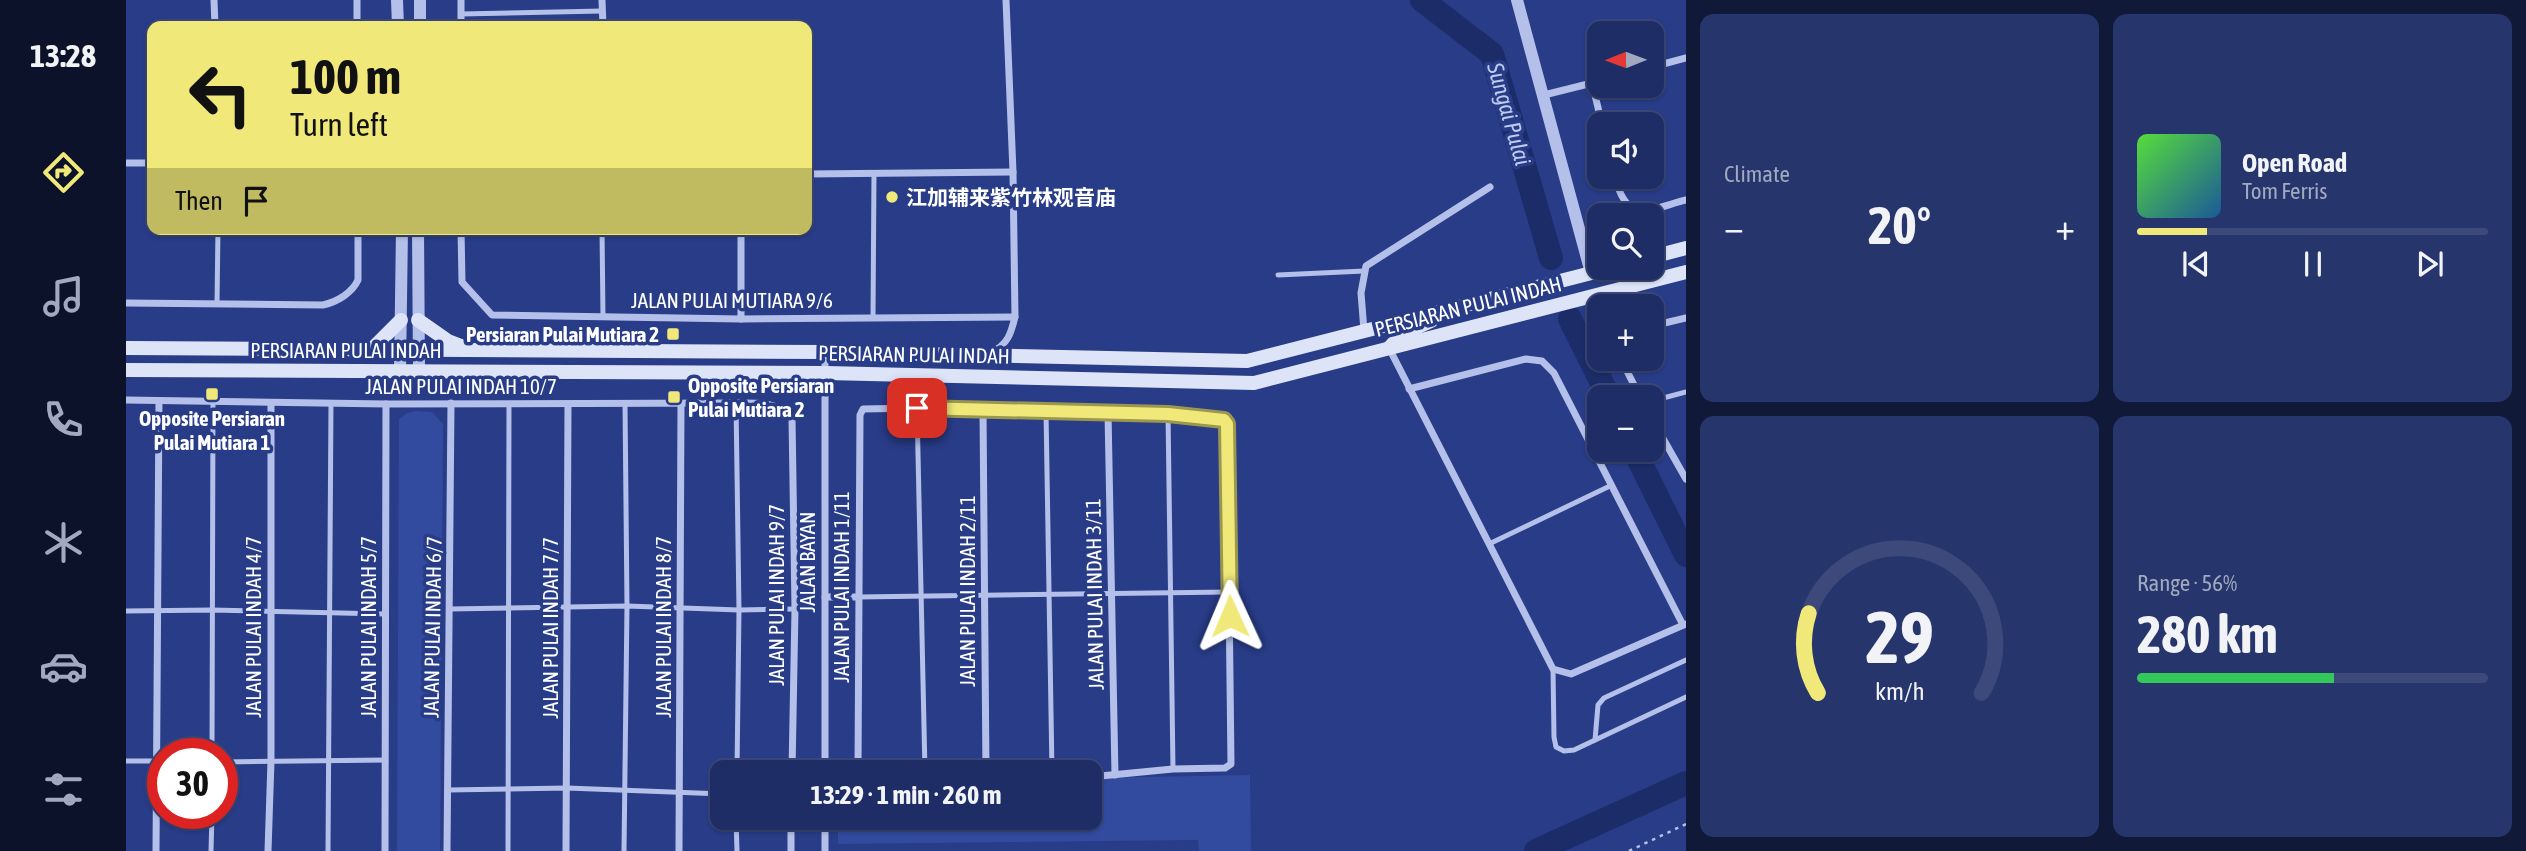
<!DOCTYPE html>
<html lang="en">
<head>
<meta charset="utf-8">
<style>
	body { margin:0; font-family:"Asap Condensed","Noto Sans SC",sans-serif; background:#26356c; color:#f1f3f6; height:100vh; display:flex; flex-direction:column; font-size:26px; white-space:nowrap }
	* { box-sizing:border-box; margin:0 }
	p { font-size:23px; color:#a1a8bf }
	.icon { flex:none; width:38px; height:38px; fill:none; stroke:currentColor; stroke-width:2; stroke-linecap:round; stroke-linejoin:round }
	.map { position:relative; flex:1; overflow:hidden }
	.drawer { display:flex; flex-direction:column; gap:14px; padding:14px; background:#101938; width:840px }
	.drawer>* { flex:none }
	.guide { position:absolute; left:21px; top:21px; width:665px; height:214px; border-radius:14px; box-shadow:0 2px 5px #0004,0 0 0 2px #3c497a; background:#f0e97a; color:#111; overflow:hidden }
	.needle { width:46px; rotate:269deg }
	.buttons { position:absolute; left:1461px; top:21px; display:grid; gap:14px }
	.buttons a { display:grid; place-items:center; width:77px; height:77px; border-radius:14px; background:#1e2d66; box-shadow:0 2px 5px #0004,0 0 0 2px #3c497a; font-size:35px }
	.speed { position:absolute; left:21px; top:738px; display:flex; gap:14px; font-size:35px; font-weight:700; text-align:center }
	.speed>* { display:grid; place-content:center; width:91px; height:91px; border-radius:50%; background:#1e2d66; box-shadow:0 2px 5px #0004,0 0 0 2px #3c497a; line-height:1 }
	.speed .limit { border:10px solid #d22; background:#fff; color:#111 }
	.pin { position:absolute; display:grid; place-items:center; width:60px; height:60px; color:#fff; margin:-30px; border-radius:14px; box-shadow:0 4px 10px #0006 }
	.me { position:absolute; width:77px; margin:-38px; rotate:359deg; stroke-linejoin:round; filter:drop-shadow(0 0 5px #0008) }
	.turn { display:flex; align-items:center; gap:24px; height:147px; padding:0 28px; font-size:32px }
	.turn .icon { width:91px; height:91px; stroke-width:2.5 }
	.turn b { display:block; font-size:49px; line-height:60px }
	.then { display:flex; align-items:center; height:66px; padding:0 28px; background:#0003; gap:14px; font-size:26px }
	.big { font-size:52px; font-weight:700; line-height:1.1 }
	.drawer .card { flex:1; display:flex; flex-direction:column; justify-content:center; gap:10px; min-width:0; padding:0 24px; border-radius:14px; background:#26356c }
	.drawer .dial { align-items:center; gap:0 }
	.dial svg { height:182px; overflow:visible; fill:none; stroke:#3c497a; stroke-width:7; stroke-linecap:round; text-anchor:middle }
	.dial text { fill:#f1f3f6; stroke:none }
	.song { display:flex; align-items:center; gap:21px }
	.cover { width:84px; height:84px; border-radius:10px; background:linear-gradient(135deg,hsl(110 70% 55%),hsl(210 70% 35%)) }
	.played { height:7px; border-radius:4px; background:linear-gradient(90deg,#f0e97a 20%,#3c497a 20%) }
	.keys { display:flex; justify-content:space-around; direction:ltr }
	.heat { display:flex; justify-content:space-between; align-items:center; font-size:38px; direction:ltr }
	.charge { height:10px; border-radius:5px; background:linear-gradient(90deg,#34c759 56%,#3c497a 0) }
	.drawer .tiles { flex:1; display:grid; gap:14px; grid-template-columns:repeat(2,1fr) }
	.trip { position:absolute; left:584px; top:760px; width:392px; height:70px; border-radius:14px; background:#1e2d66; box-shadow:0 2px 5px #0004,0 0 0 2px #3c497a; font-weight:700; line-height:70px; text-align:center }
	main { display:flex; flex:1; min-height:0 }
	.tab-bar { display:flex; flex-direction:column; width:126px; justify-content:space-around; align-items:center; background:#0c1229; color:#a1a8bf }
	.tab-bar .icon { width:49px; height:49px }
	.tab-bar .selected { color:#f0e97a }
	.tab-bar b { font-size:32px; color:#f1f3f6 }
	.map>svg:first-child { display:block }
	.green { fill:#324b9f }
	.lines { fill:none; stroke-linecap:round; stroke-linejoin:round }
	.river { stroke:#1c2c69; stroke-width:24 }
	.path { stroke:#b4c0e9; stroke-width:2.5; stroke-dasharray:3.5 5; stroke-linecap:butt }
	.service { stroke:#b4c0e9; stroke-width:5 }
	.minor { stroke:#b4c0e9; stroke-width:7 }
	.tertiary { stroke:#b4c0e9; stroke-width:12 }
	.secondary { stroke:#dee4f8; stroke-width:14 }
	.route-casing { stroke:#9c974f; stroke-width:18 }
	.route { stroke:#f0e97a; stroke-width:12 }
	.poi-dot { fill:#f0e97a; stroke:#283c88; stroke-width:2.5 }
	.labels { text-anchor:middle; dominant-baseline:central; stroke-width:7; stroke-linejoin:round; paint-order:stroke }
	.poi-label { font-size:21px; font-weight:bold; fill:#fff; stroke:#283c88; text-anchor:start }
	.street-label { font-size:21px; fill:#fff; stroke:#283c88 }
	.water-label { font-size:23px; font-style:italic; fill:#c0cbf0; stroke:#283c88 }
</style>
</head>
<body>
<main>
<nav class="tab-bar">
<b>13:28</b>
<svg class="icon selected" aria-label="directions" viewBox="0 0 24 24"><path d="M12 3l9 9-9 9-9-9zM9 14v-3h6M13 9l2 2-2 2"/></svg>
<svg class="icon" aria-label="music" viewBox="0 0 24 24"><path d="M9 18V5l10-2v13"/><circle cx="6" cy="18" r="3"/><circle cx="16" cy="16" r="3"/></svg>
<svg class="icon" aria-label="phone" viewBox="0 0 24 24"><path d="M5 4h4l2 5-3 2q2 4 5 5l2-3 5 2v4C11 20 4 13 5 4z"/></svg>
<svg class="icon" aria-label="climate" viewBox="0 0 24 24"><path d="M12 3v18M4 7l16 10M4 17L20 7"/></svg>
<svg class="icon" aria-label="car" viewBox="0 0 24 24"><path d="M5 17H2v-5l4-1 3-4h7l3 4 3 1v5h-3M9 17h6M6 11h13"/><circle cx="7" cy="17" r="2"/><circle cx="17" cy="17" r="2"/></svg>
<svg class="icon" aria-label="filters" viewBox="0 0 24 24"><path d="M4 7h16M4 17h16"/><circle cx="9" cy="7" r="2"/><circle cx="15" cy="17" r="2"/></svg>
</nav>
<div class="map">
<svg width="1560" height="851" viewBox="0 0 1560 851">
	<rect width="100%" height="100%" fill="#283c88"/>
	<g class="green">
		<path d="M291 411 306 412 317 424 314 851H271L273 419 281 413Z"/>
		<path d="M1124 775 1125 851H1073L1072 840 712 844V817H964V778Z"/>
	</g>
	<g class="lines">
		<g class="river">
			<path d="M1296 0 1366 54 1425 258"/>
			<path d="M1444 319 1483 397"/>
			<path d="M1508 450 1560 555"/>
			<path d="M1410 851 1560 783"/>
		</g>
		<path class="path" d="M1503 851 1560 824"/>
		<g class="service">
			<path d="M335 14 476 11"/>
			<path d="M476 229 477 316"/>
			<path d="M1152 275 1238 271"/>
			<path d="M91 304 92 229"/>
			<path d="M747 318 748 173"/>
			<path d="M1526 401 1560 392"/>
			<path d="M610 403 613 610 611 772"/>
			<path d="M791 408 799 772"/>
			<path d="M920 411 926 772"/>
			<path d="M1042 413 1047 769"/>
			<path d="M1363 544 1486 485"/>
			<path d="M732 597 1103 592"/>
			<path d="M324 609 501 606 613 610 669 609"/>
			<path d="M0 611 86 610 259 614"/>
			<path d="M1427 669 1428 737 1430 747 1438 751 1448 750 1560 697"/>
			<path d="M1469 740 1472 705 1478 698 1560 660"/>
			<path d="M86 754 87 401"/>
			<path d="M0 761H37"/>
			<path d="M96 762 260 760"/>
			<path d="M322 790 441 788 597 794"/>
			<path d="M610 817 611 851"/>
			<path d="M85 851 86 814"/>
			<path d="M202 851 205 403"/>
			<path d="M382 851 383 404"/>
			<path d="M498 851 501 606 499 404"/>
		</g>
		<g class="minor">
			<path d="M88 0 89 26"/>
			<path d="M231 0V26"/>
			<path d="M335 0V26"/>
			<path d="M476 0 477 26"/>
			<path d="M1526 67 1560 58"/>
			<path d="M1466 83 1476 124"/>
			<path d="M1418 95 1474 81"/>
			<path d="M0 163H26"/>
			<path d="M681 174 887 172"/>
			<path d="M1489 177C1501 225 1522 210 1560 200"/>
			<path d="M335 229 336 282 366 315 615 319 889 317"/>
			<path d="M0 303 197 305C211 302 226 293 232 280V229"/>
			<path d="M615 319V229"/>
			<path d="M1526 326 1560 318"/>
			<path d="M1238 331 1235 293 1240 266 1364 187"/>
			<path d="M1263 348 1427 669 1445 674 1560 624"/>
			<path d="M699 352V772"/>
			<path d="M865 352C882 345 885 333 889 317L887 172 880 0"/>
			<path d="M1495 359 1514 397"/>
			<path d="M1283 389 1400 359 1416 361 1428 373 1557 625"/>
			<path d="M0 400 260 404 610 403C631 403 651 401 666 418L669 609 666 772"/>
			<path d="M857 410 860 772"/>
			<path d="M982 413 989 775"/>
			<path d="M1526 419 1560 479"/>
			<path d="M699 597H732"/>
			<path d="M738 772 732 768 734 415 737 409 791 408 1042 413 1098 420 1101 424 1105 764 1099 768 1047 769 964 777"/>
			<path d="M665 817V851"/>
			<path d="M699 817V851"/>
			<path d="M30 851 33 401"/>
			<path d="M142 851 145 761V403"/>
			<path d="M259 851 260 404"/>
			<path d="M321 851 325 403"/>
			<path d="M440 851 442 404"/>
			<path d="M553 851 555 404"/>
		</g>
		<g class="tertiary">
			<path d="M271 0 272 26"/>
			<path d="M294 0V26"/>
			<path d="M1391 0 1465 273"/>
			<path d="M292 229 293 371"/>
			<path d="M274 371 276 229"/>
		</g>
		<g class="secondary">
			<path d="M1526 257 1560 248"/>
			<path d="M292 320 322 341 335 346"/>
			<path d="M1264 347 1275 335 1305 321"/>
			<path d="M0 348 699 352 1121 361 1485 268"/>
			<path d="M246 349 275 320"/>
			<path d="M0 370 700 373 1128 383 1560 272"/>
		</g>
	</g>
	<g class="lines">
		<defs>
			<path id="route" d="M791 408 1042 414 1098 420 1101 424 1104 616"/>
		</defs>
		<use href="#route" class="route-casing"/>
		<use href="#route" class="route"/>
	</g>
	<g class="poi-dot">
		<circle cx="766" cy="197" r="7"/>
		<rect x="540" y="327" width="14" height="14" rx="3.5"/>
		<rect x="79" y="387" width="14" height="14" rx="3.5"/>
		<rect x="541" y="390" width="14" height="14" rx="3.5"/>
	</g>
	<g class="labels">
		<g class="poi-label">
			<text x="780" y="197">江加辅来紫竹林观音庙</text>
			<text x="533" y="334" text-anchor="end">Persiaran Pulai Mutiara 2</text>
			<text x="562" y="385">Opposite Persiaran<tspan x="562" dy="24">Pulai Mutiara 2</tspan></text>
			<text x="86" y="418" text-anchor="middle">Opposite Persiaran<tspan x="86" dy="24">Pulai Mutiara 1</tspan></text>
		</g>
		<g class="street-label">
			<text x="606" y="300">JALAN PULAI MUTIARA 9/6</text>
			<text transform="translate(1342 306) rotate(-14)">PERSIARAN PULAI INDAH</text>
			<text x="220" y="350">PERSIARAN PULAI INDAH</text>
			<text transform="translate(788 354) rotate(1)">PERSIARAN PULAI INDAH</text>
			<text x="335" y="386">JALAN PULAI INDAH 10/7</text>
			<text transform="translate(681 562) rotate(-90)">JALAN BAYAN</text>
			<text transform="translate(715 587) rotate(-90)">JALAN PULAI INDAH 1/11</text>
			<text transform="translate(841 591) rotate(-90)">JALAN PULAI INDAH 2/11</text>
			<text transform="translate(968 594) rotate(-91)">JALAN PULAI INDAH 3/11</text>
			<text transform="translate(650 595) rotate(-90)">JALAN PULAI INDAH 9/7</text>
			<text transform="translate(127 627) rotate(-90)">JALAN PULAI INDAH 4/7</text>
			<text transform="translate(242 627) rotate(-90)">JALAN PULAI INDAH 5/7</text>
			<text transform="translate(306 627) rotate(-89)">JALAN PULAI INDAH 6/7</text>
			<text transform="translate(537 627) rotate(-90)">JALAN PULAI INDAH 8/7</text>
			<text transform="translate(424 628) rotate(-90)">JALAN PULAI INDAH 7/7</text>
		</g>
		<g class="water-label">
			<text transform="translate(1383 114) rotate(74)">Sungai Pulai</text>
		</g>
	</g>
</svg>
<div class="buttons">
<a><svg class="needle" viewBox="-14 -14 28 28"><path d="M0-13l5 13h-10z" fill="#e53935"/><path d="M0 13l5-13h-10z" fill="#a1a8bf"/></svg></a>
<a><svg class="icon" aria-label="sound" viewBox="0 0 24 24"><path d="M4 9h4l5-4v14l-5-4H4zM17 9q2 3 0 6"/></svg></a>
<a><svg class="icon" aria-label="search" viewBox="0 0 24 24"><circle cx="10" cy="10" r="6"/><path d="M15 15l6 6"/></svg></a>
<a>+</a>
<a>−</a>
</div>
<div class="speed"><div class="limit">30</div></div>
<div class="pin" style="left:791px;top:408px;background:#d93025"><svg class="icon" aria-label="arrive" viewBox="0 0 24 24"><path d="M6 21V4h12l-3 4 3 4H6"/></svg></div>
<svg class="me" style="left:1104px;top:616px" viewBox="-20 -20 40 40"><path d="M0-17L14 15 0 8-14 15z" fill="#f0e97a" stroke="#fff" stroke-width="4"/></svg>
<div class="trip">13:29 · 1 min · 260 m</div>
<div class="guide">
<div class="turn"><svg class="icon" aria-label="left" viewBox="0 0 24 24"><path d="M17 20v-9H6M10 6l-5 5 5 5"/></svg><div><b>100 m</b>Turn left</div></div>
<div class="then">Then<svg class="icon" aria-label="arrive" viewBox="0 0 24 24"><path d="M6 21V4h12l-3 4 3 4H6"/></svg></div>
</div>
</div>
<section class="drawer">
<div class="tiles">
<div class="card"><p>Climate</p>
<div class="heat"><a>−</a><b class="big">20°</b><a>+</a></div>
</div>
<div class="card">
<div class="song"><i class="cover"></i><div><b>Open Road</b><p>Tom Ferris</p></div></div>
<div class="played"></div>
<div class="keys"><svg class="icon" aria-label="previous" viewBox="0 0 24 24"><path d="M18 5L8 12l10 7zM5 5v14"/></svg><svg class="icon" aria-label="pause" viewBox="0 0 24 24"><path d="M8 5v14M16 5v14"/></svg><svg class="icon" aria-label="next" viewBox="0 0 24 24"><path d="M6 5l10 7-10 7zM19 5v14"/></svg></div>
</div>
<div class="card dial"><svg viewBox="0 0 100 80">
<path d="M14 69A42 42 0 1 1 86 69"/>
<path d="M14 69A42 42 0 0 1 10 34" stroke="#f0e97a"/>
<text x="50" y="56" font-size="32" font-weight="700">29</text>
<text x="50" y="72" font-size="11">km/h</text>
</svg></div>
<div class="card"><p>Range · 56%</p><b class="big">280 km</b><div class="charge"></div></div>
</div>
</section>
</main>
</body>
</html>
